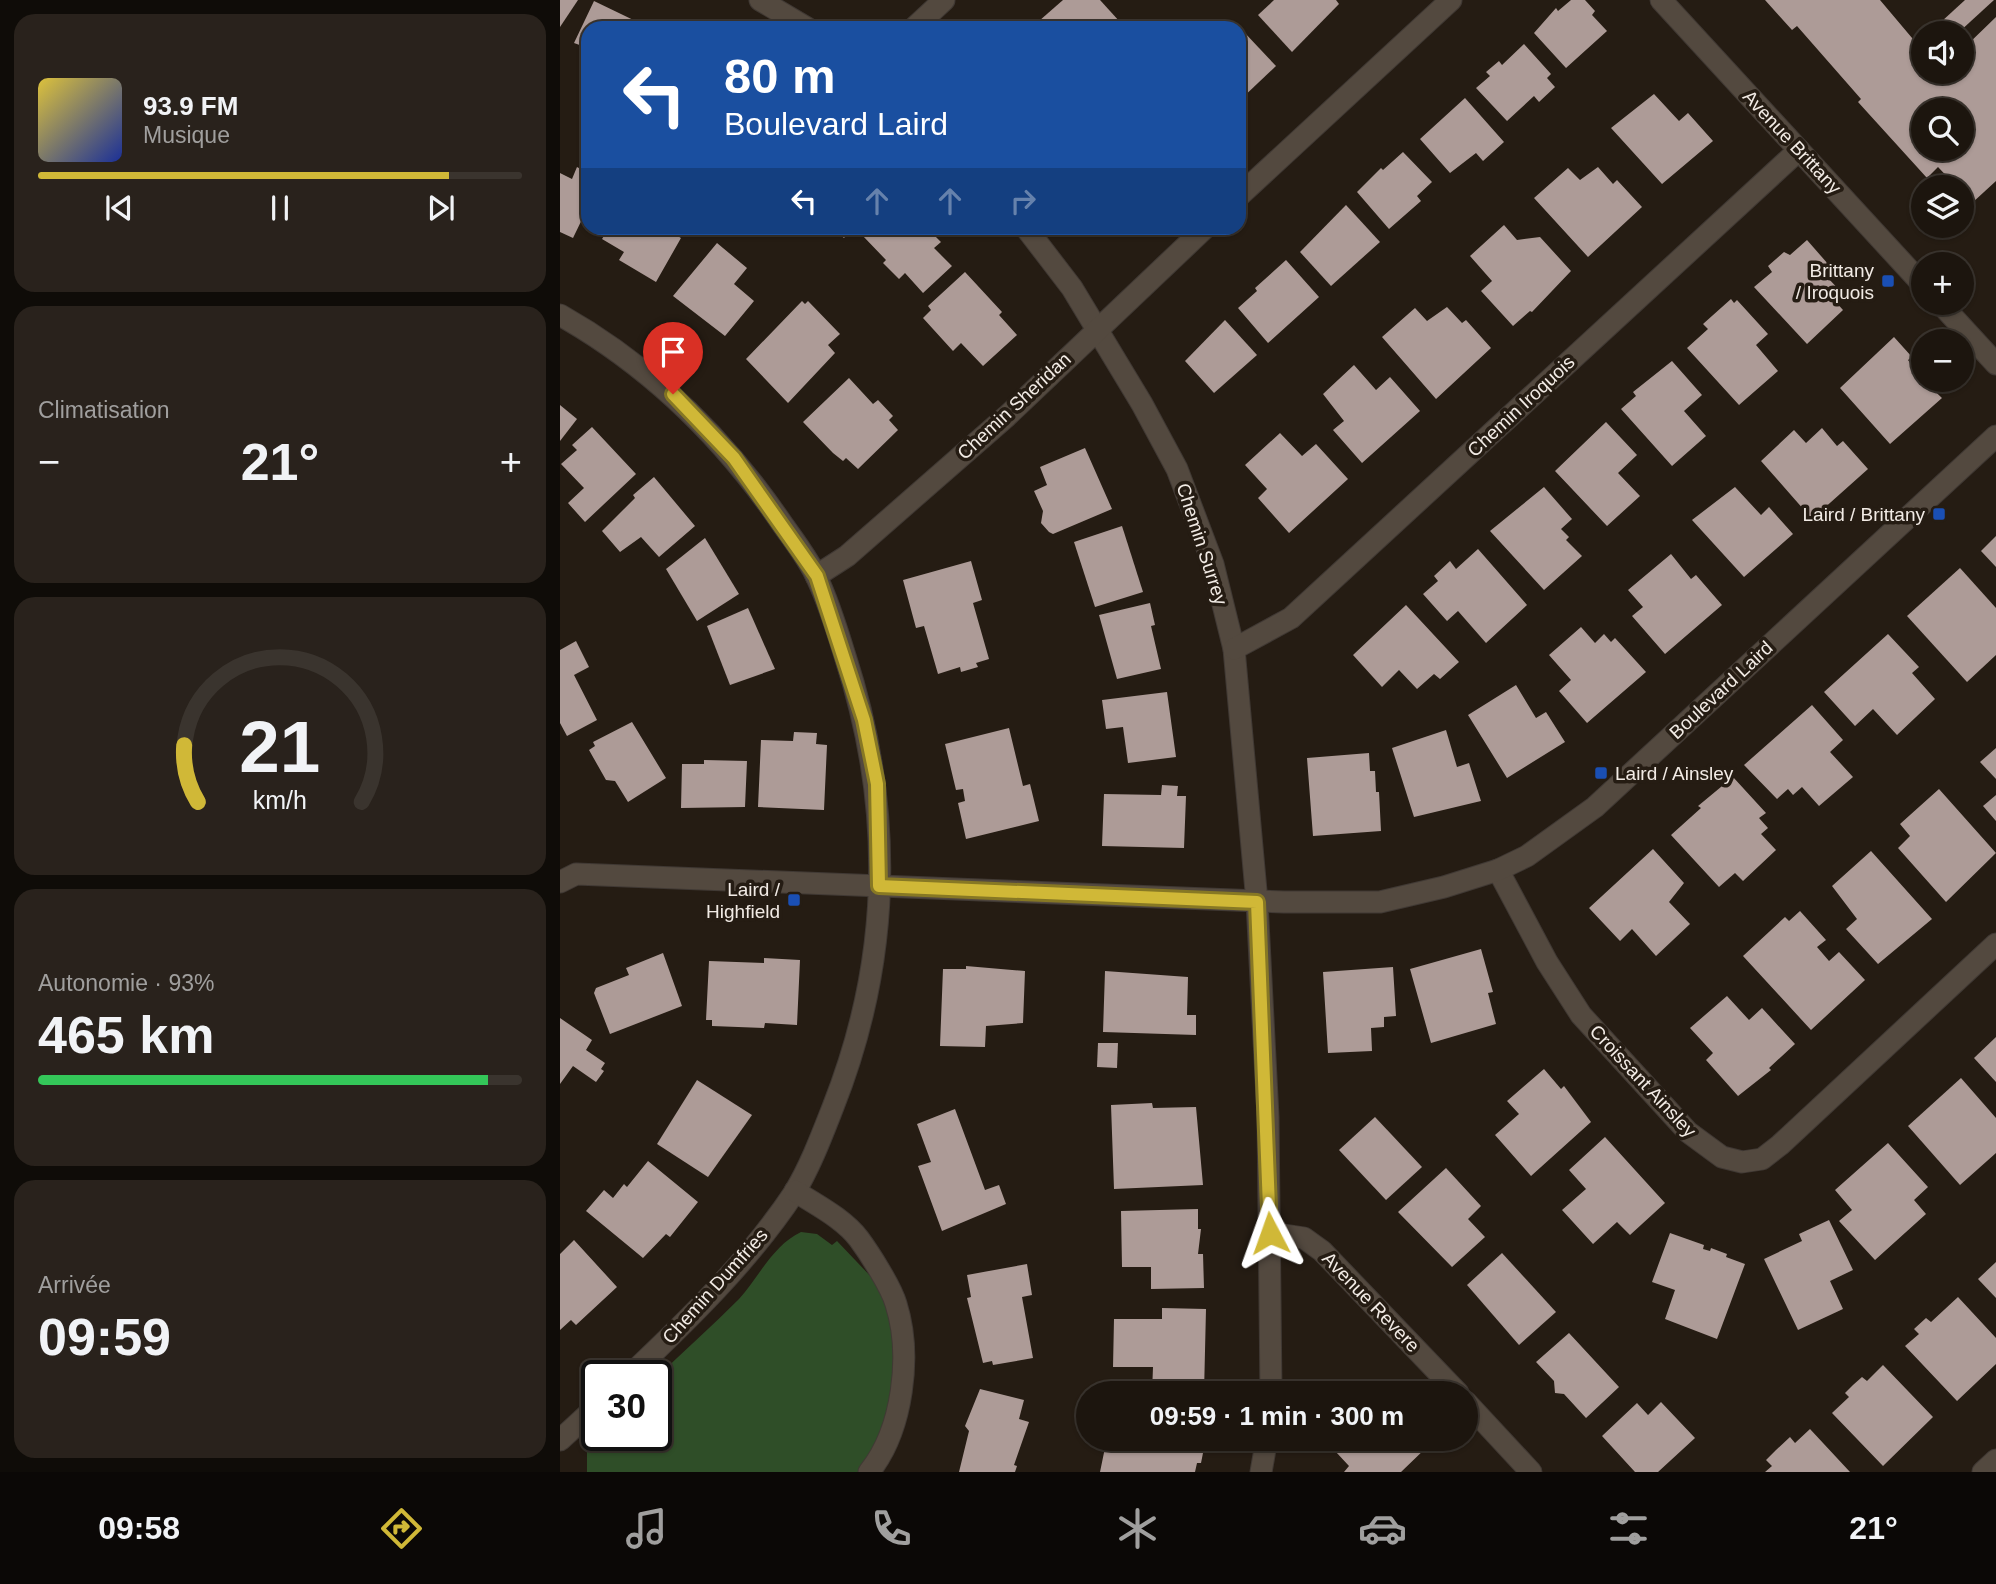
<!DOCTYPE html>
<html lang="fr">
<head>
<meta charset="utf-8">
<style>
	body { margin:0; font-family:Helvetica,sans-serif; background:#29221c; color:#f1f3f6; height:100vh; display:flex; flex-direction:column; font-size:26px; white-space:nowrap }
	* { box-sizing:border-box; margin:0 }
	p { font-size:23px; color:#a09f9e }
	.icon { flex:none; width:38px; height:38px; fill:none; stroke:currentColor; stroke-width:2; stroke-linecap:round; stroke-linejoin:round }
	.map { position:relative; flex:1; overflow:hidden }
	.details { display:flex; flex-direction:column; gap:14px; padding:14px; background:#0f0c08; width:560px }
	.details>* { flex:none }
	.guide { position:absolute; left:21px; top:21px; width:665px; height:214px; border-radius:21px; box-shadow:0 2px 5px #0004,0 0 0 2px #3a342e; background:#1a4fa0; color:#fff; overflow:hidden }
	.tools { position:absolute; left:1351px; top:21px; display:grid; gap:14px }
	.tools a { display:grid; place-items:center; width:63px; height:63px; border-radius:50%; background:#1c150e; box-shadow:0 2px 5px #0004,0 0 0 2px #3a342e; font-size:35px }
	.speed { position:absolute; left:21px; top:1360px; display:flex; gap:14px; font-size:35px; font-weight:700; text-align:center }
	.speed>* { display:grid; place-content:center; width:91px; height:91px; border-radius:50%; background:#1c150e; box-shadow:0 2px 5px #0004,0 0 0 2px #3a342e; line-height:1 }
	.speed .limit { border:4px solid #111; border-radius:10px; background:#fff; color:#111 }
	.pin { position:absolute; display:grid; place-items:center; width:60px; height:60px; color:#fff; margin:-72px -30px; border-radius:50% 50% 50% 0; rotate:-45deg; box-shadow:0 0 7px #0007 }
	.pin .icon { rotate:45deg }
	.me { position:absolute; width:77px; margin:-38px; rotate:356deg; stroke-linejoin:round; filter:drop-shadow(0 0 5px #0008) }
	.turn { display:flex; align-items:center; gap:24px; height:147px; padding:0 28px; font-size:32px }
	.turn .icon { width:91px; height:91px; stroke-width:2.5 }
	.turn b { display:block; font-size:49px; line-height:60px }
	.lanes { display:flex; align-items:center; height:66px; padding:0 28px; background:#0003; justify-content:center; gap:35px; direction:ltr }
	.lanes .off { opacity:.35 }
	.big { font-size:52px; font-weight:700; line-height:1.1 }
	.details .widget { flex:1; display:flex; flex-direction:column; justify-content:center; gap:10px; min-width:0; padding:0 24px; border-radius:21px; background:#29221c }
	.details .dial { align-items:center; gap:0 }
	.dial svg { height:182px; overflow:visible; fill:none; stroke:#3a342e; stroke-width:7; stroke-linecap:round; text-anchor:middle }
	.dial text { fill:#f1f3f6; stroke:none }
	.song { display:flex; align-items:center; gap:21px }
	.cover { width:84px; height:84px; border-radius:10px; background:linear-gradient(135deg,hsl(50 70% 55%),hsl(230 70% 35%)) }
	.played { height:7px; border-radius:4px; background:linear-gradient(90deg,#d0b837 85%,#3a342e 85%) }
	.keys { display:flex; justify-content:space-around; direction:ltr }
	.heat { display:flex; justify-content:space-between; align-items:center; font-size:38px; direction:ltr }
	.charge { height:10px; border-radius:5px; background:linear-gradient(90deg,#34c759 93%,#3a342e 0) }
	.trip { position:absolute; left:516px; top:1381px; width:402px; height:70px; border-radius:35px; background:#1c150e; box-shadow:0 2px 5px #0004,0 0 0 2px #3a342e; font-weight:700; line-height:70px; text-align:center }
	.tab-bar { display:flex; height:112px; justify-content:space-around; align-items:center; background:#0b0806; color:#a09f9e }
	.tab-bar .icon { width:49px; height:49px }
	.tab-bar .on { color:#d0b837 }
	.tab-bar b { font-size:32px; color:#f1f3f6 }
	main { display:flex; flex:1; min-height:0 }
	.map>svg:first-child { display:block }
	.green { fill:#2f4e28 }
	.building { fill:#ad9b97; fill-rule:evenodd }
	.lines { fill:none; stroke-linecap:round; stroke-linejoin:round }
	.minor-casing { stroke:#403934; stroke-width:23 }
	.minor { stroke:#53493f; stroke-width:21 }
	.route-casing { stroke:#877824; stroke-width:18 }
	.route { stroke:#d0b837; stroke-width:12 }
	.transit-dot { fill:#1a4fb4; stroke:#251c13; stroke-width:2.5 }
	.labels { text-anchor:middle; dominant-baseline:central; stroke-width:7; stroke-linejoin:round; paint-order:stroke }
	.street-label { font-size:19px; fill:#f2ebe5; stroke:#251c13 }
	.poi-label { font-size:19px; fill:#f2ebe5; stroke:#251c13; text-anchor:end }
</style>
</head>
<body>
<main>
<section class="details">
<div class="widget">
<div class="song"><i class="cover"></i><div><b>93.9 FM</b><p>Musique</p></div></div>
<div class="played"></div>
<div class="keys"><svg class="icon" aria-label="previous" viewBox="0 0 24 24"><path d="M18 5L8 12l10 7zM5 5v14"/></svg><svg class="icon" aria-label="pause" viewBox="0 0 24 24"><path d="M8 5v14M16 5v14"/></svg><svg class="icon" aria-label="next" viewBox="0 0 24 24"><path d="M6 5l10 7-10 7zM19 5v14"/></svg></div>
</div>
<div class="widget"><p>Climatisation</p>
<div class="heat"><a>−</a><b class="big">21°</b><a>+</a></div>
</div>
<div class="widget dial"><svg viewBox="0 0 100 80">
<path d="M14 69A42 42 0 1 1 86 69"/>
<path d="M14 69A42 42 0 0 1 8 44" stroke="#d0b837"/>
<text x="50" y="56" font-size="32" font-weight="700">21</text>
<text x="50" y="72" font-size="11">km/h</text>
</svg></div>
<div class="widget"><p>Autonomie · 93%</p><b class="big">465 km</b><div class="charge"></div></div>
<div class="widget"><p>Arrivée</p><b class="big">09:59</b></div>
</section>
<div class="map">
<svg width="1436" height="1472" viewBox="0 0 1436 1472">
	<rect width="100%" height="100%" fill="#251c13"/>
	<path class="green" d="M241 1232 257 1234 272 1245 277 1241 336 1303 344 1355 309 1472H27V1447L37 1433 96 1435V1378C124 1351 152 1326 179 1299 199 1277 213 1245 241 1232Z"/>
	<g class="building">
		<path d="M0 0H18L0 27Z"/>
		<path d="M503 0H540L560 22 554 28H485L479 21Z"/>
		<path d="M714 0H776L779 4 732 52 698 15Z"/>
		<path d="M1011 0H1025L1035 11 1032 15 1047 31 1006 68 974 33 996 8 998 11Z"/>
		<path d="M1205 0H1320L1363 51V72H1402V51L1404 53 1408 49 1405 47 1436 17V181L1412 203 1402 193V187H1397L1378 167 1367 178 1298 102 1301 99 1237 26 1232 30ZM1363 110H1402V149H1363Z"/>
		<path d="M1405 0H1434L1398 33H1369Z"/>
		<path d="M34 1 90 28H28V48L14 43Z"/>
		<path d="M683 31 716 66 679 101V34Z"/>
		<path d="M964 44 991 74 987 78 995 87 979 102 974 96 947 121 916 88 930 76 926 72 939 61 942 65Z"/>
		<path d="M1094 94 1119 121 1128 113 1153 141 1102 184 1051 128Z"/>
		<path d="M905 98 944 142 923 161 916 153 890 173 860 139Z"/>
		<path d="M843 152 872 182 857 196 861 201 829 229 797 192 821 168 823 170Z"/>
		<path d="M17 167 28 173V207L13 238 0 232V173L12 179Z"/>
		<path d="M1038 167 1053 184 1057 180 1082 207 1028 257 974 198 1008 168 1020 180Z"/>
		<path d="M786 205 820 242 771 286 740 252Z"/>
		<path d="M944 225 957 240 980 237 1011 271 972 312 970 311 953 326 921 291 932 281 910 256Z"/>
		<path d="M49 228H104L121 238 96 282 59 260 64 252 42 239Z"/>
		<path d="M272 228H293L284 238Z"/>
		<path d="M311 228H367L381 242 374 248 392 266 363 293 345 273 339 279 323 263 326 260 302 235Z"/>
		<path d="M1247 240 1275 272 1268 278 1282 293 1274 300 1283 310 1247 344 1194 287 1212 272 1208 266 1224 252 1230 255Z"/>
		<path d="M157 243 187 268 174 284 194 301 165 336 113 296Z"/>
		<path d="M726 260 759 297 708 343 678 308 697 291 695 288Z"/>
		<path d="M405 272 442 312 439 315 457 335 423 366 401 343 393 351 363 318 371 310 368 306Z"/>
		<path d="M1171 299 1174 303 1177 300 1208 334 1196 345 1218 371 1179 405 1127 348 1148 329 1143 324Z"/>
		<path d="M242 301 245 304 248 301 280 334 268 345 275 353 228 403 186 359Z"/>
		<path d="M887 307 902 323 906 320 931 348 876 399 822 337 855 308 867 321Z"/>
		<path d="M665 320 697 355 654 393 625 361Z"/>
		<path d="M1334 337 1352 357 1348 360 1363 380 1382 398 1330 444 1280 388Z"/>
		<path d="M1112 361 1142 395 1124 411 1146 436 1112 466 1061 409 1076 396 1073 392Z"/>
		<path d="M794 365 816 390 830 377 860 411 802 463 773 430 784 421 763 394Z"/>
		<path d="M289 378 313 404 318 400 333 416 329 420 338 430 298 469 286 458 283 461 273 453 243 422Z"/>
		<path d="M0 405 17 419 0 441Z"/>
		<path d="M1046 422 1077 455 1058 473 1080 496 1047 526 995 471Z"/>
		<path d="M32 427 76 474 25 522 8 503 24 488 1 464 17 450 12 445Z"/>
		<path d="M1262 428 1277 446 1283 441 1308 469 1252 519 1201 461 1234 430 1246 443Z"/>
		<path d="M720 433 742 456 756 444 788 479 729 533 698 498 707 489 685 465Z"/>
		<path d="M525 448 552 509 493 534 489 532 481 523 483 511 474 491 487 485 480 467Z"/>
		<path d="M94 477 135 526 99 557 81 537 60 552 42 531 75 498 73 495Z"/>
		<path d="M984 487 1012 519 1001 529 1009 537 1006 540 1022 556 984 590 930 531Z"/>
		<path d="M1175 487 1201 515 1209 507 1233 534 1184 577 1132 520Z"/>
		<path d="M562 526 583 592 535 607 514 542Z"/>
		<path d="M1436 536V567L1421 551Z"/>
		<path d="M145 538 179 594 137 621 106 569Z"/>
		<path d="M918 549 967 605 926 643 898 611 887 621 863 594 878 581 874 576 890 561 896 569Z"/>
		<path d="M1111 554 1131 579 1136 575 1162 605 1105 654 1072 616 1083 607 1068 590Z"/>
		<path d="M411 561 422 600 413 603 429 659 416 663 418 667 401 672 400 667 378 674 364 626 356 628 343 580Z"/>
		<path d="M1400 568 1436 608V655L1407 682 1347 616Z"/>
		<path d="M590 603 595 625 591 626 601 669 557 679 539 615Z"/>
		<path d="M846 605 899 662 880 679 874 674 857 689 839 670 822 687 793 655Z"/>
		<path d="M188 608 215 669 170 685 147 626Z"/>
		<path d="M1021 627 1035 643 1044 634 1051 642 1055 638 1086 672 1027 723 999 691 1011 680 989 655Z"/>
		<path d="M1328 634 1359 667 1352 673 1375 699 1337 735 1313 709 1295 726 1264 692Z"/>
		<path d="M16 641 29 667 14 675 37 720 7 736 0 723V650Z"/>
		<path d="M956 685 976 718 986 712 1005 742 947 778 908 715Z"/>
		<path d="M607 692 616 757 568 763 563 727 546 729 542 700Z"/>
		<path d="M1252 705 1283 740 1270 752 1293 777 1259 806 1242 787 1233 795 1228 789 1217 799 1184 765Z"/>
		<path d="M72 722 106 778 68 802 55 781 46 780 29 750 35 746 33 742Z"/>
		<path d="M449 728 463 786 470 784 479 821 406 839 398 803 405 801 403 789 396 790 385 744Z"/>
		<path d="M886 730 897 767 909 763 921 801 854 817 832 748Z"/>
		<path d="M234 732 257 733 256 744 267 745 264 810 198 807 201 740 233 741Z"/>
		<path d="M1436 748V779L1420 762Z"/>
		<path d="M809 753 810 771H815L816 792H819L821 831 753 836 747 758Z"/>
		<path d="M144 760 187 761 185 807 121 808 122 764H144Z"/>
		<path d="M1173 777 1206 813 1199 818 1208 828 1201 834 1216 850 1183 881 1175 873 1159 887 1111 835 1141 808 1138 806Z"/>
		<path d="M602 785 618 786 617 796H626L624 848 542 846 544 794 601 795Z"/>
		<path d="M1379 789 1436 853 1386 902 1338 848 1350 836 1340 824Z"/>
		<path d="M1436 795V821L1423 806Z"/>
		<path d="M1093 849 1124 883 1109 902 1130 924 1096 956 1072 929 1060 941 1029 908Z"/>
		<path d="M1311 851 1372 919 1318 964 1286 929 1297 919 1272 886Z"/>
		<path d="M1240 911 1266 940 1257 947 1269 961 1279 952 1305 980 1251 1030 1183 956 1225 917 1229 921Z"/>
		<path d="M921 949 933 992 928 993 936 1024 871 1043 850 969Z"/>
		<path d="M103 953 122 1006 50 1034 34 993 36 988 69 975 66 968Z"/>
		<path d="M204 958 240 960 237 1025 205 1023 204 1028 152 1026V1020H146L149 961 204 963Z"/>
		<path d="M406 966 465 971 463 1023 426 1026 425 1047 380 1046 383 969H406Z"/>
		<path d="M833 967 836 1016 824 1017V1027L811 1028 812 1051 768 1053 763 972Z"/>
		<path d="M545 971 628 977 627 1015H636V1035L543 1032Z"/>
		<path d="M1167 996 1189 1020 1202 1008 1235 1044 1209 1068 1211 1070 1178 1096 1146 1060 1153 1053 1130 1028Z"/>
		<path d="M0 1018 32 1040 26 1050 45 1063 41 1069 44 1071 36 1082 13 1066 0 1084Z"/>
		<path d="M1436 1037V1082L1414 1058Z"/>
		<path d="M538 1043H558L557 1068 537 1067Z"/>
		<path d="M984 1069 1001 1089 1004 1086 1031 1122 971 1176 935 1135 959 1114 947 1101Z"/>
		<path d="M1401 1078 1436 1118V1153L1400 1185 1348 1126Z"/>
		<path d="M137 1080 192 1115 148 1177 97 1144Z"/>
		<path d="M592 1103 593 1108 636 1107 643 1185 554 1189 551 1105Z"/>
		<path d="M395 1109 425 1190 439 1185 446 1204 382 1231 358 1166 371 1162 357 1124Z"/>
		<path d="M815 1117 862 1167 826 1200 779 1150Z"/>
		<path d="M1045 1137 1105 1203 1070 1235 1057 1222 1033 1244 1002 1210 1026 1189 1009 1170Z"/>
		<path d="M1328 1143 1368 1187 1354 1200 1366 1214 1315 1260 1279 1221 1292 1210 1275 1190Z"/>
		<path d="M88 1161 138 1202 110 1237 106 1234 83 1258 26 1211 44 1190 53 1198 64 1184 67 1187Z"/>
		<path d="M886 1168 921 1206 908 1219 925 1237 892 1267 838 1212Z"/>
		<path d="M638 1209V1229H641L638 1254H643L644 1288 591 1289V1267H562L561 1211Z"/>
		<path d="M1269 1220 1293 1270 1270 1281 1283 1309 1238 1330 1204 1259 1242 1241 1239 1234Z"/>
		<path d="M1110 1233 1144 1245 1143 1249 1150 1251 1151 1248 1167 1254 1166 1257 1185 1264 1157 1339 1105 1319 1115 1290 1092 1282Z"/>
		<path d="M14 1240 57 1287 16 1325 11 1320 0 1330V1254Z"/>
		<path d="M942 1253 996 1312 959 1345 907 1285Z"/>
		<path d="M1436 1262V1298L1418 1279Z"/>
		<path d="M467 1264 472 1295 462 1297 473 1358 433 1365 432 1361 423 1363 407 1298 411 1297 407 1275Z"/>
		<path d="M1398 1297 1436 1338V1364L1397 1401 1345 1346 1359 1334 1354 1329 1366 1318 1371 1322Z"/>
		<path d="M602 1308 646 1309 644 1393H592L593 1367H553L554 1319H602Z"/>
		<path d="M1009 1333 1059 1387 1026 1418 1004 1394 995 1393 994 1381 976 1362Z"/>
		<path d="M1323 1365 1373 1417 1323 1466 1272 1413 1289 1397 1285 1393 1293 1385 1302 1377 1307 1381Z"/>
		<path d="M420 1389 464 1400 459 1419 469 1422 454 1465 457 1466 455 1472H399L409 1431 405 1426Z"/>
		<path d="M1101 1402 1135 1438 1098 1472H1075L1042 1436 1077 1403 1088 1415Z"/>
		<path d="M1250 1429 1290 1472H1205L1212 1466 1206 1460 1216 1450 1230 1437 1235 1443Z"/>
		<path d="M547 1438H646L641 1463H637L635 1472H540Z"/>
		<path d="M790 1438H861L868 1446 841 1472H784L789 1466 776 1452Z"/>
	</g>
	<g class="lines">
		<defs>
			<g id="minor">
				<path d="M200 0 247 28"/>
				<path d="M1101 0 1363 285"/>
				<path d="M354 28 384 0"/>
				<path d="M679 196 891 0"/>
				<path d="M466 228 512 288 582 404 617 469 653 564 674 649 697 902 708 1117 711 1393"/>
				<path d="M1380 303 1436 364"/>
				<path d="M0 315C92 367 164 438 223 525 235 542 249 560 257 578 269 603 277 630 285 656 334 807 332 958 273 1107 262 1135 250 1167 234 1193 189 1261 128 1320 69 1376"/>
				<path d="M256 576 287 556 447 416 645 228"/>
				<path d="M674 649 731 618 1239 150"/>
				<path d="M938 870 987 962 1021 1015 1128 1132 1162 1157 1182 1162 1202 1159 1220 1145 1436 944"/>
				<path d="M0 882 16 874 724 902H820L884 887 938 870 967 856 1035 807 1436 436"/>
				<path d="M235 1191C256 1205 283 1218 299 1239 310 1254 331 1287 336 1304 352 1355 343 1430 309 1472"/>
				<path d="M711 1233 744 1238 762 1251 898 1393"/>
				<path d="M906 1402 971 1472"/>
				<path d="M0 1440 37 1406"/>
				<path d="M701 1472 707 1438"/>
				<path d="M1423 1472 1436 1460"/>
			</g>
		</defs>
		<use href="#minor" class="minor-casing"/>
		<use href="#minor" class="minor"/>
	</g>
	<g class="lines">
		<defs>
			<path id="route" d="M113 394 174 458 257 576 304 720 317 784 319 886 697 902 710 1233"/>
		</defs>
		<use href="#route" class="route-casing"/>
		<use href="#route" class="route"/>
	</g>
	<g class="transit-dot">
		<rect x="1321" y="274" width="14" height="14" rx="3.5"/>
		<rect x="1372" y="507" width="14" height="14" rx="3.5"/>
		<rect x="1034" y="766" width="14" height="14" rx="3.5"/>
		<rect x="227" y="893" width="14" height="14" rx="3.5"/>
	</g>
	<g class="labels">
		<g class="street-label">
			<text transform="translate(1232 142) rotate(47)">Avenue Brittany</text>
			<text transform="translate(454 406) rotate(-43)">Chemin Sheridan</text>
			<text transform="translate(961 406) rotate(-43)">Chemin Iroquois</text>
			<text transform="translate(642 544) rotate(72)">Chemin Surrey</text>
			<text transform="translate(1161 690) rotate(-43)">Boulevard Laird</text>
			<text transform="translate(1083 1081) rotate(47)">Croissant Ainsley</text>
			<text transform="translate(155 1286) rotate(-48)">Chemin Dumfries</text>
			<text transform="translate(811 1302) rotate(46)">Avenue Revere</text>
		</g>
		<g class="poi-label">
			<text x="1314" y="270">Brittany<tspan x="1314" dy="22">/ Iroquois</tspan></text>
			<text x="1365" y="514">Laird / Brittany</text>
			<text x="1055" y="773" text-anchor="start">Laird / Ainsley</text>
			<text x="220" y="889">Laird /<tspan x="220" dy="22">Highfield</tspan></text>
		</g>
	</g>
</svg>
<div class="tools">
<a><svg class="icon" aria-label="sound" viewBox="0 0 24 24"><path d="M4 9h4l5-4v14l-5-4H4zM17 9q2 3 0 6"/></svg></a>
<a><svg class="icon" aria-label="search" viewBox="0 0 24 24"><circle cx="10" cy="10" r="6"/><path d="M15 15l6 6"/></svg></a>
<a><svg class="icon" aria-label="layers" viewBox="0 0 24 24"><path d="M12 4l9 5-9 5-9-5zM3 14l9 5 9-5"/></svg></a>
<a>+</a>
<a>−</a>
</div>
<div class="speed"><div class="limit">30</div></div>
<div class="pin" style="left:113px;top:394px;background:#d93025"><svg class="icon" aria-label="arrive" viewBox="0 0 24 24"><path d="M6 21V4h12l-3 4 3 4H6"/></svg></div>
<svg class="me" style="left:710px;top:1233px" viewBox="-20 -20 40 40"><path d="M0-17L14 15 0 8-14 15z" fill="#d0b837" stroke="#fff" stroke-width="4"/></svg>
<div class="trip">09:59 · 1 min · 300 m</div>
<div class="guide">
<div class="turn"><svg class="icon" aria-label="left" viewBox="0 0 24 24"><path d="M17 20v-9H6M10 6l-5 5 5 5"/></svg><div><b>80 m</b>Boulevard Laird</div></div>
<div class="lanes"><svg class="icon" aria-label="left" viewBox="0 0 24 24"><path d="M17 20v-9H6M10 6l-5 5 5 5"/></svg><svg class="icon off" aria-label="ahead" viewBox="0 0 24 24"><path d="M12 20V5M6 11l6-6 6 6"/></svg><svg class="icon off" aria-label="ahead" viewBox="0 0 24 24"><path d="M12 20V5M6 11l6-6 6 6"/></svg><svg class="icon off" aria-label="right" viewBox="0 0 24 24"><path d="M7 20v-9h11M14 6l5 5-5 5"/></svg></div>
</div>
</div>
</main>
<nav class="tab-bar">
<b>09:58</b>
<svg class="icon on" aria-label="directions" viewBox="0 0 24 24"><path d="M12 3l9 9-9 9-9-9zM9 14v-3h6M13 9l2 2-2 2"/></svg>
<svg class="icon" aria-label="music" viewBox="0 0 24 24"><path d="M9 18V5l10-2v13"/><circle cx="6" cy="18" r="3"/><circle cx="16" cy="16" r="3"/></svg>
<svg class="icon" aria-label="phone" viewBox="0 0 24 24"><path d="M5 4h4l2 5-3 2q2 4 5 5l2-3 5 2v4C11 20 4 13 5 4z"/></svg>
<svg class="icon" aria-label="climate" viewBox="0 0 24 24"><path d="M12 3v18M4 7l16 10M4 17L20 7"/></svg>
<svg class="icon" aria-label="car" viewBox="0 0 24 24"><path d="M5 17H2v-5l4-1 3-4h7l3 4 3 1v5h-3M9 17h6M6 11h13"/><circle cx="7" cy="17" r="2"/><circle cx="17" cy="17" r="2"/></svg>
<svg class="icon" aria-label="filters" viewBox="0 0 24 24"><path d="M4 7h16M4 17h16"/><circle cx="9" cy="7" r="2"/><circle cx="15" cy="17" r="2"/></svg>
<b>21°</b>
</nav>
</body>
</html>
